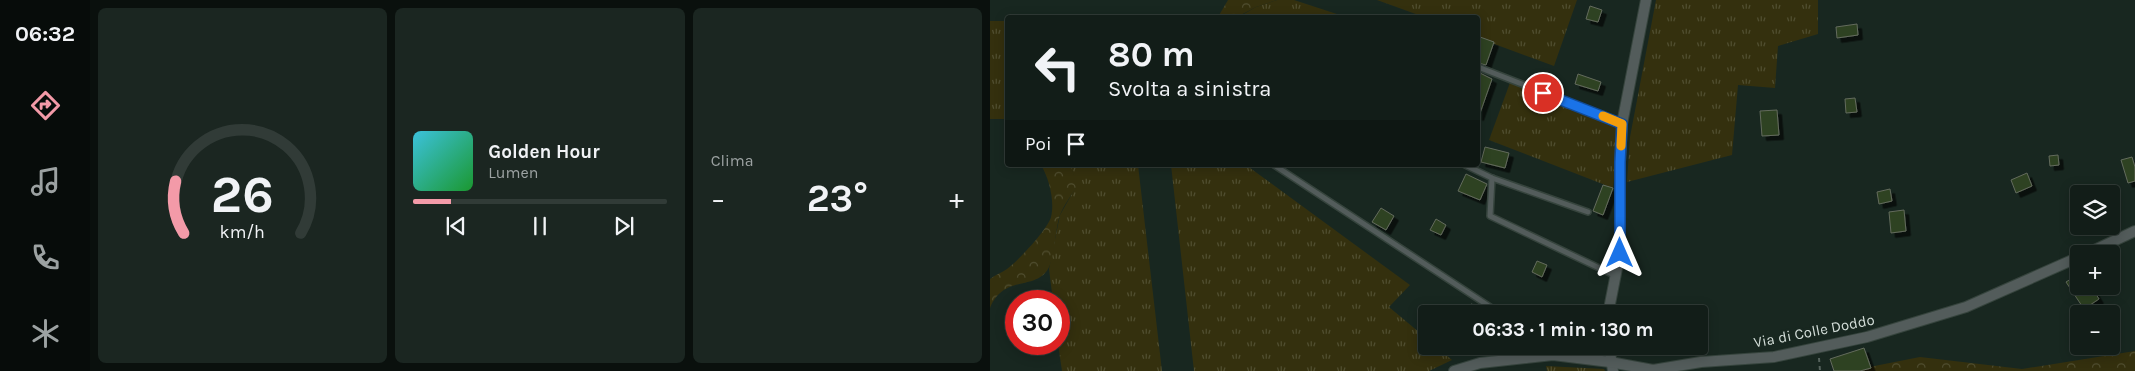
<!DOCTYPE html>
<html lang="it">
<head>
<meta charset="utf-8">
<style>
	body { margin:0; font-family:Karla,sans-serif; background:#1b2621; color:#f1f3f6; height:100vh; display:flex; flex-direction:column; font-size:19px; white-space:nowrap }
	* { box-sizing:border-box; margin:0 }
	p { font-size:16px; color:#9ca2a2 }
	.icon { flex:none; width:28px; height:28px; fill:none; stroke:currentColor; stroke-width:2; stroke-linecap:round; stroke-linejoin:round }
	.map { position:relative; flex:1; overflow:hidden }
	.side { display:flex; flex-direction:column; gap:8px; padding:8px; background:#0a100d; width:900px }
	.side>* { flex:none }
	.banner { position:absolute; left:15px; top:15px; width:475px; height:152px; border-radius:5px; box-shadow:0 2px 12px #0003,0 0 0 1px #313b37; background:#121d18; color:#f1f3f6; overflow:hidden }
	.buttons { position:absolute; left:1080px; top:185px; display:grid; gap:10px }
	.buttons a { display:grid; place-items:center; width:50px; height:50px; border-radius:5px; background:#121d18; box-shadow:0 2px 12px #0003,0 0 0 1px #313b37; font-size:25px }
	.speed { position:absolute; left:15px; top:290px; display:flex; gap:10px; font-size:25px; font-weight:700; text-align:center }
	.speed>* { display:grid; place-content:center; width:65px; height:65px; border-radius:50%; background:#121d18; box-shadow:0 2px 12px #0003,0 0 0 1px #313b37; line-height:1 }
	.speed .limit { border:8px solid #d22; background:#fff; color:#111 }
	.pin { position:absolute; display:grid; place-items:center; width:42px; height:42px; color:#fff; margin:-21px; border:2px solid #fff; border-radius:50%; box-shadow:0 1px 5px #0007 }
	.me { position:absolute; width:55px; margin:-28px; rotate:0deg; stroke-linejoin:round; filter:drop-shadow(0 0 4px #0008) }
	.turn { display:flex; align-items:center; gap:18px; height:105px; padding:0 20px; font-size:22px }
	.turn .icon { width:65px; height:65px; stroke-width:2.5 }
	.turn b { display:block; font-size:35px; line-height:42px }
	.then { display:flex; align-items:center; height:48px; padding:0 20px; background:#0003; gap:10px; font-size:19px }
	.big { font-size:38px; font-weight:700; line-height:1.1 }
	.side .widget { flex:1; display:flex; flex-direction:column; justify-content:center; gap:8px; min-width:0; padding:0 18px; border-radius:8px; background:#1b2621 }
	.side .dial { align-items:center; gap:0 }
	.dial svg { height:130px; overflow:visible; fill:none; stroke:#313b37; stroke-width:7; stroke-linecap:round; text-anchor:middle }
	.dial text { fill:#f1f3f6; stroke:none }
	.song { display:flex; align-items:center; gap:15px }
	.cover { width:60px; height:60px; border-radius:8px; background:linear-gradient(135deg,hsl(190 70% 55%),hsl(130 70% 35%)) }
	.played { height:5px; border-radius:2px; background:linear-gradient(90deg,#f39aa8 15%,#313b37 15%) }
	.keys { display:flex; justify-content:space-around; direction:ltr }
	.heat { display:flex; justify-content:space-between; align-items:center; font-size:28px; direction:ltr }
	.side .tiles { flex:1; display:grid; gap:8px; grid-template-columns:repeat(3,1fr) }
	.trip { position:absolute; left:428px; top:305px; width:290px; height:50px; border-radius:5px; background:#121d18; box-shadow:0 2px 12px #0003,0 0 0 1px #313b37; font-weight:700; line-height:50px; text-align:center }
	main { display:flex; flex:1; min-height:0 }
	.tab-bar { display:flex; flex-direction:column; width:90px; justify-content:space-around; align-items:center; background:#070c0a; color:#9ca2a2 }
	.tab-bar .icon { width:35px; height:35px }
	.tab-bar .active { color:#f39aa8 }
	.tab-bar b { font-size:22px; color:#f1f3f6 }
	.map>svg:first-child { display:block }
	.grass { fill:url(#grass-tufts) }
	.forest { fill:url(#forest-crowns) }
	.building { fill:#2f4221; stroke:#636b5d; filter:url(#shadow) }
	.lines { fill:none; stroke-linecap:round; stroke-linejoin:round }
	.service-casing { stroke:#36443d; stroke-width:8 }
	.minor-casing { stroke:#36443d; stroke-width:12 }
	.path { stroke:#56635d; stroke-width:2; stroke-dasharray:4 4; stroke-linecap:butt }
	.service { stroke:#535c5b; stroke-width:5 }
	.minor { stroke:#535c5b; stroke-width:10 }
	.route-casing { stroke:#114b97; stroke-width:12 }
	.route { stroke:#1a73e8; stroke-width:9 }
	.slow { stroke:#f59e0b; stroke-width:9 }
	.labels { text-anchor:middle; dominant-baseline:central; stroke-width:5; stroke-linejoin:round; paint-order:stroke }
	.street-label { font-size:15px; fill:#d3ddd8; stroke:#182720 }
</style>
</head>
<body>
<main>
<nav class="tab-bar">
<b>06:32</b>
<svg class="icon active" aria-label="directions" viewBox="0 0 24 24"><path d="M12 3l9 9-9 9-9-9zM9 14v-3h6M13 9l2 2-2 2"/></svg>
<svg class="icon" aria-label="music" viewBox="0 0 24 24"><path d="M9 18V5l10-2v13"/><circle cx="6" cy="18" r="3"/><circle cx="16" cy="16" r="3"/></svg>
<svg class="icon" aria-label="phone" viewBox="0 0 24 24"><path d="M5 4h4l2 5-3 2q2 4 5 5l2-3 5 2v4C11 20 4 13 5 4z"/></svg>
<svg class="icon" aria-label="climate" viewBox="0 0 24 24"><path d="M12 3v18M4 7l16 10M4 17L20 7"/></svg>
</nav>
<section class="side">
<div class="tiles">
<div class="widget dial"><svg viewBox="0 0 100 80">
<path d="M14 69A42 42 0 1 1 86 69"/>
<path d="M14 69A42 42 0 0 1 9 37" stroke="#f39aa8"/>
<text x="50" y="56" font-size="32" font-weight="700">26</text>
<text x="50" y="72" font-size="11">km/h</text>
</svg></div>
<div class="widget">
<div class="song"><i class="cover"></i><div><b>Golden Hour</b><p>Lumen</p></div></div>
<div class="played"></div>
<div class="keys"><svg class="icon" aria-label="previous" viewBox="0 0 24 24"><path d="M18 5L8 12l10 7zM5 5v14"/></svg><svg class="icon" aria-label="pause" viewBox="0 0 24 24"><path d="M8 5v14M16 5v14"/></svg><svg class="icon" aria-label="next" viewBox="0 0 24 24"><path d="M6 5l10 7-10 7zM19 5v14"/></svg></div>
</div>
<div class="widget"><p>Clima</p>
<div class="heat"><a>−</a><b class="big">23°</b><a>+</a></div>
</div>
</div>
</section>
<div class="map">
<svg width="1145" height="371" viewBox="0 0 1145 371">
	<defs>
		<pattern id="grass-tufts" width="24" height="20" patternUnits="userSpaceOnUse" patternTransform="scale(1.25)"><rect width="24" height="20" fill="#34300e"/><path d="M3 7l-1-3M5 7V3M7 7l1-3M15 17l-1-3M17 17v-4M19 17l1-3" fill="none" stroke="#504e30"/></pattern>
		<pattern id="forest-crowns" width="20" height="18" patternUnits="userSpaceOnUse" patternTransform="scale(1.25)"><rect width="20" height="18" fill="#34300e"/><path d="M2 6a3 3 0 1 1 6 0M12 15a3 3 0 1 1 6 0" fill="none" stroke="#504e30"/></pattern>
		<filter id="shadow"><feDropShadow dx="4.5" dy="4.5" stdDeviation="0" flood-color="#0009"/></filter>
	</defs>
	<rect width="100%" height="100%" fill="#182720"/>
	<g class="grass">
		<path d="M287 0H304L356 17 247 18 266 7Z"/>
		<path d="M387 0H587L564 66 488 38V18L434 17Z"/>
		<path d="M666 0H828V34L788 46 785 88 748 85 742 155 637 182 640 137Z"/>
		<rect x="0" y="21" width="17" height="98"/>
		<path d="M521 80 629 122 623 188 499 140Z"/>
		<path d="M80 165H148L172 371H72L68 344 69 301H63L59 269 70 215 87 185Z"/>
		<path d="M181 165H256L420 285 399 307 436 338V346H446L462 360 439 371H204Z"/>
		<path d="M556 366 614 369 615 371H557Z"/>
	</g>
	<g class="forest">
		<path d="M238 0H287L266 7 247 17H228Z"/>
		<path d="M51 165H80L88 185C82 194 74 205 70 215 65 229 65 257 58 269 45 291 14 274 0 308V279C5 275 11 273 17 269 27 262 58 229 61 217 65 201 59 178 51 165Z"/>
		<path d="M1145 351V371H859L930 357 1032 369Z"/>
	</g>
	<g class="building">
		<path d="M600 6 612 10 608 22 596 19Z"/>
		<path d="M867 24 868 35 847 38 846 27Z"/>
		<path d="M490 37 504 42 496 65 488 63V44Z"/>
		<path d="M488 72 502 79 489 116H488Z"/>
		<path d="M588 74 611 82 608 91 585 84Z"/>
		<path d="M865 98 867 112 856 113 855 99Z"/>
		<path d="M787 110 789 135 772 136 770 111Z"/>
		<path d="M495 147 519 153 515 168 491 162Z"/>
		<path d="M1068 155 1069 165 1060 166 1059 156Z"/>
		<path d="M1142 157 1145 167V181L1138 183 1131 160Z"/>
		<path d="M1037 173 1042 186 1026 193 1021 180Z"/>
		<path d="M476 174 497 184 490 200 468 191Z"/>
		<path d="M613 185 623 188 613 215 603 211Z"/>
		<path d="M900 189 902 201 889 204 887 192Z"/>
		<path d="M391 208 404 216 396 230 382 222Z"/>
		<path d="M914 210 916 231 901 233 899 212Z"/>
		<path d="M446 219 456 225 451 235 440 230Z"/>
		<path d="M547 261 557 265 552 277 542 272Z"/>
		<path d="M1089 274V286H1101L1109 299 1094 309 1076 282Z"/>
		<path d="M481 304 492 307 503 314H479Z"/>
		<path d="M874 348 881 368 870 371H844L840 359Z"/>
	</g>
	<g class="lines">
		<defs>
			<g id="service">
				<path d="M488 67 632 123"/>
				<path d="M284 165 511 314"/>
				<path d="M475 165 502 178 598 212"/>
				<path d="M502 178 500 216 626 276"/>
			</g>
			<g id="minor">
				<path d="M1096 254 1145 231"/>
				<path d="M618 314 630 253V162L632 124 656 0"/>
				<path d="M619 346 623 371"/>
				<path d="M464 371 490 363 563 355 620 362 663 370 711 362 784 357 877 337 976 307 1089 257"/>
			</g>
		</defs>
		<use href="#service" class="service-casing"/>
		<use href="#minor" class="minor-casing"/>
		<path class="path" d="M829 358 830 371"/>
		<use href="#service" class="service"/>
		<use href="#minor" class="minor"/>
	</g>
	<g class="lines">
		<defs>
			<path id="route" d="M553 93 632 124 630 162V253"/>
		</defs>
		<use href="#route" class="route-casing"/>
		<use href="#route" class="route"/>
		<path class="slow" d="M613 116 632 124 631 146"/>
	</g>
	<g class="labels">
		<g class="street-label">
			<text transform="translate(824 331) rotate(-11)">Via di Colle Doddo</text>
		</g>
	</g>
</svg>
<div class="buttons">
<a><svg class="icon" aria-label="layers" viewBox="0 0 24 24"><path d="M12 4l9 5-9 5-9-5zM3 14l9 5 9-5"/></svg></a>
<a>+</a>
<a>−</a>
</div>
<div class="speed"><div class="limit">30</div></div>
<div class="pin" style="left:553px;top:93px;background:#d93025"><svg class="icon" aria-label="arrive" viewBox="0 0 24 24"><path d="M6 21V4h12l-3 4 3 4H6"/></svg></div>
<svg class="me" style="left:630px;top:253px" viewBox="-20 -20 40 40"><path d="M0-17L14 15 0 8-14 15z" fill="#1a73e8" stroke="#fff" stroke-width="4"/></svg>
<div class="trip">06:33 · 1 min · 130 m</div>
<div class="banner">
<div class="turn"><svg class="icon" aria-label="left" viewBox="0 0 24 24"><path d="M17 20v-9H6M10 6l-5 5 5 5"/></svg><div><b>80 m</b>Svolta a sinistra</div></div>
<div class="then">Poi<svg class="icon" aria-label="arrive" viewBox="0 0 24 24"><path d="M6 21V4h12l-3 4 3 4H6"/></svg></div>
</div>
</div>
</main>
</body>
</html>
